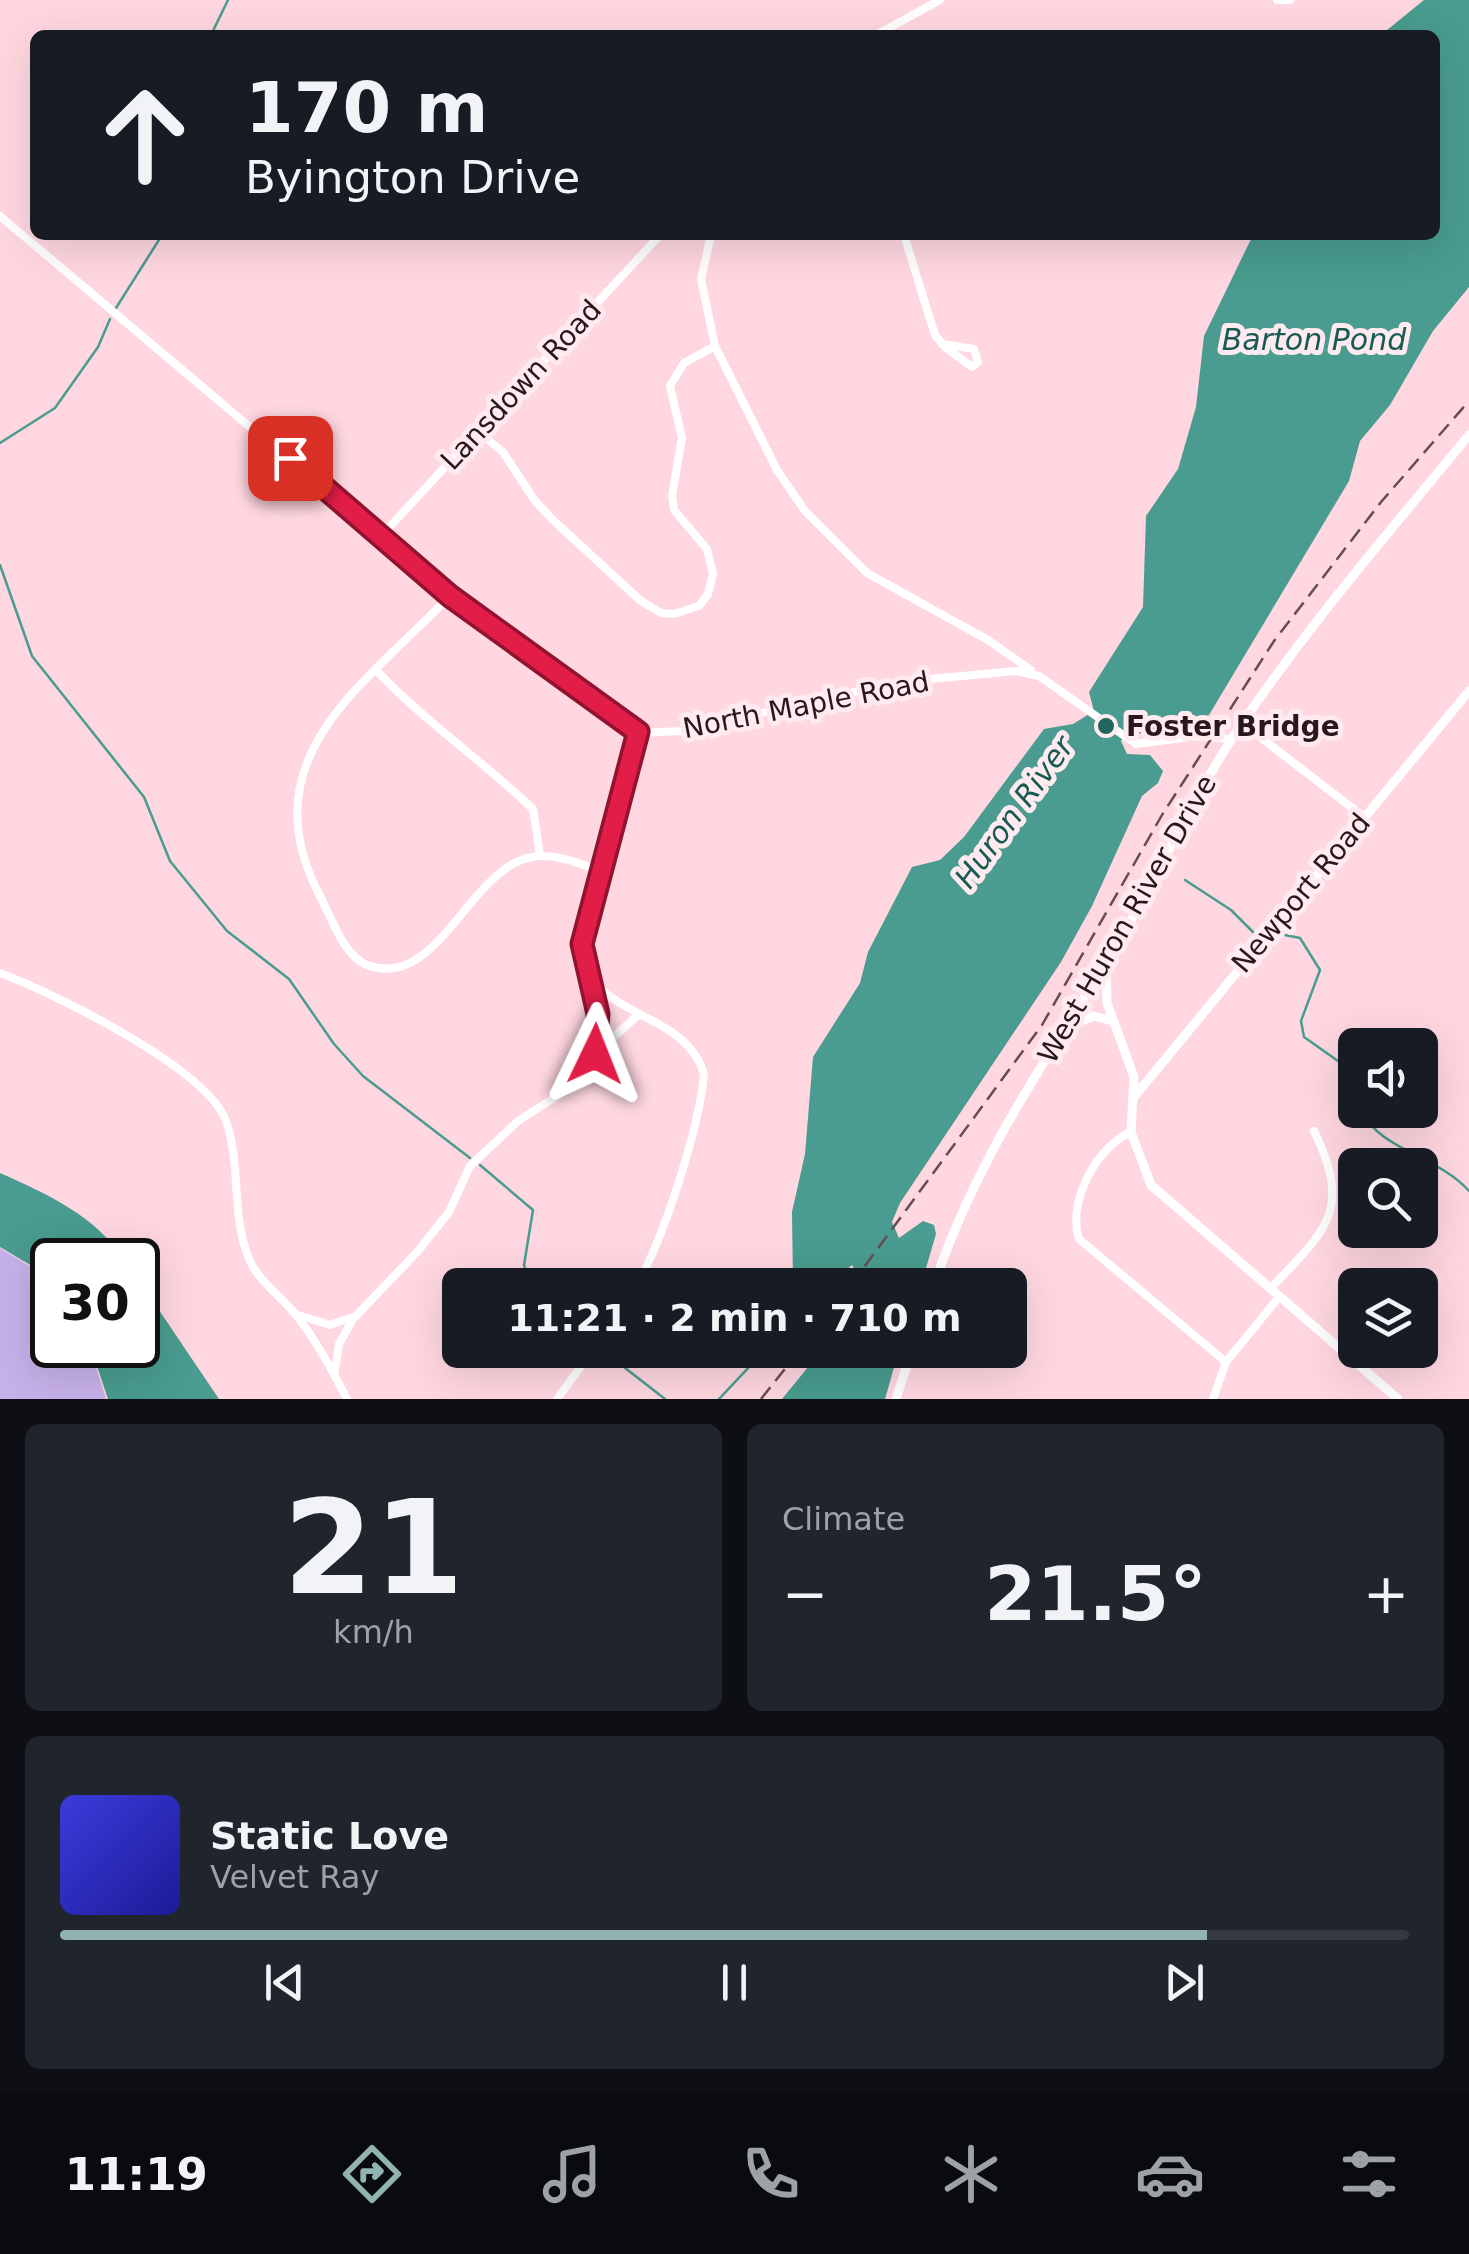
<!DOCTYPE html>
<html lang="en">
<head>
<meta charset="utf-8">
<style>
	body { margin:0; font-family:"DejaVu Sans",sans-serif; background:#20242c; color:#f1f3f6; height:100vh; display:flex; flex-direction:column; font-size:38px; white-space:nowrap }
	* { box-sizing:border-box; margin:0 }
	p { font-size:32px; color:#9ea1a6 }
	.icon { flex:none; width:55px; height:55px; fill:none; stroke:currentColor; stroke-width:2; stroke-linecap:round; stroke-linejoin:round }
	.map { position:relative; height:1399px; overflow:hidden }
	.sheet { display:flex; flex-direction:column; gap:25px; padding:25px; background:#0d0f14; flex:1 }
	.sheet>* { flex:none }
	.banner { position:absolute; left:30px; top:30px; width:1410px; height:210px; border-radius:15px; box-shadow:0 10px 40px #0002; background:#171b24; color:#f1f3f6; overflow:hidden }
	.buttons { position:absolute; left:1338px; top:1028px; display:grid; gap:20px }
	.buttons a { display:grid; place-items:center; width:100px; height:100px; border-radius:15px; background:#171b24; box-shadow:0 10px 40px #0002; font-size:50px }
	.speed { position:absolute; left:30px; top:1238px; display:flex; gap:20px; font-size:50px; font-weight:700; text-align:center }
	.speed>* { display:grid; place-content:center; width:130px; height:130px; border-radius:50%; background:#171b24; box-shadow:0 10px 40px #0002; line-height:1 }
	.speed .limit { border:5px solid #111; border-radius:15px; background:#fff; color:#111 }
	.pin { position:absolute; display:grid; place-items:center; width:85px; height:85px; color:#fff; margin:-42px; border-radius:20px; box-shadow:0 5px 15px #0006 }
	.me { position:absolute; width:110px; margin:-55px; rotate:2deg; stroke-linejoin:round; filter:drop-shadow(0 0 8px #0008) }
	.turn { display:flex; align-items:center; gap:35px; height:210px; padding:0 50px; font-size:45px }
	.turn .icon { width:130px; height:130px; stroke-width:2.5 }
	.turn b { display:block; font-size:70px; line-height:85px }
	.big { font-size:75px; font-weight:700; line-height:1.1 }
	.sheet .tile { flex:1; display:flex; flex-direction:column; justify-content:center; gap:15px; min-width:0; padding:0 35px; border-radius:15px; background:#20242c }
	.sheet .dial { align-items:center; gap:0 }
	.dial b { font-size:130px; line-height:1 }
	.song { display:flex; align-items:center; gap:30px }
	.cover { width:120px; height:120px; border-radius:15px; background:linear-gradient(135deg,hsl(240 70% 55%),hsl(240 70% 35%)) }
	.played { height:10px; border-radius:5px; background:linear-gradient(90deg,#92b4b1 85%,#363941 85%) }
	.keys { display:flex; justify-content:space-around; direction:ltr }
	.heat { display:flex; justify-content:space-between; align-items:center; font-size:55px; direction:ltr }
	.sheet .tiles { flex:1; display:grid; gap:25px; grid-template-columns:1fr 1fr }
	.tile:last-child { grid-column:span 2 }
	.trip { position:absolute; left:442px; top:1268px; width:585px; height:100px; border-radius:15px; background:#171b24; box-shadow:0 10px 40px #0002; font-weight:700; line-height:100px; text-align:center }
	.tab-bar { display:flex; height:160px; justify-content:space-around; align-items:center; background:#090b0e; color:#9ea1a6 }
	.tab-bar .icon { width:70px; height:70px }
	.tab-bar .on { color:#92b4b1 }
	.tab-bar b { font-size:45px; color:#f1f3f6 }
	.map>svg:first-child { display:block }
	.green { fill:#c7b1ea }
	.water { fill:#499c8f }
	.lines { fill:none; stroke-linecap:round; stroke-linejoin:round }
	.stream { stroke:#499c8f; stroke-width:2.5 }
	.minor { stroke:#fff; stroke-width:8 }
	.tertiary { stroke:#fff; stroke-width:9 }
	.rail { stroke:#654d53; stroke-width:2.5; stroke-dasharray:15 8; stroke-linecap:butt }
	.route-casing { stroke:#92132f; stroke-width:25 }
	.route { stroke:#e11d48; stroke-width:18 }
	.poi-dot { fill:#1f675d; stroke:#ffeaef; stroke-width:4 }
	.labels { text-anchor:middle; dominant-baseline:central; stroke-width:10; stroke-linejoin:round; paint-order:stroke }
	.street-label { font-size:28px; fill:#28171b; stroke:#ffeaef }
	.poi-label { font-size:28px; font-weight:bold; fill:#28171b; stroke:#ffeaef; text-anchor:start }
	.water-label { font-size:30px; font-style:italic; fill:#175b52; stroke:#ffeaef }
</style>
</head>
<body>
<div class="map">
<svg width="1469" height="1399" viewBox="0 0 1469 1399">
	<rect width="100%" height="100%" fill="#ffd7e0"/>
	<path class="green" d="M0 1248 52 1280V1345H89L106 1399H0Z"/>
	<g class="water">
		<path d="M1424 0H1469V287L1433 331 1390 405 1360 441 1349 481 1209 715 1171 730 1125 735 1121 741 1127 754 1150 755 1163 771 1158 783 1142 796 1092 906 1061 962 900 1203 892 1222 899 1238 923 1221 934 1225 936 1234 921 1285H863L852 1265 829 1285H793L792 1212 805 1154 813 1057 860 983 868 952 912 867 940 860 964 837 1044 729 1073 724 1094 711 1089 692 1143 607 1146 516 1178 469 1196 407 1204 336 1253 235H1435V35H1381Z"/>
		<path d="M0 1173C49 1195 94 1215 125 1260H52V1278L0 1247Z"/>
		<path d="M138 1279 219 1399H108L90 1345H138Z"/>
		<path d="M822 1350H899L885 1399H782Z"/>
	</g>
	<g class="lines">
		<g class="stream">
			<path d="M211 35 228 0"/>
			<path d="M116 308 162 235"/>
			<path d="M0 443 55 408 98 347 110 319"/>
			<path d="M0 565 32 656 144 797 170 861 227 931 289 979 334 1044 363 1076 470 1158"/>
			<path d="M1185 880 1231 910 1253 932"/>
			<path d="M1280 934 1300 938 1320 970 1301 1021 1304 1037 1355 1073"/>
			<path d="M1362 1110C1378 1150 1437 1155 1469 1191"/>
			<path d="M480 1165 533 1210 524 1265 531 1285"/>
			<path d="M602 1350 665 1399"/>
			<path d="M719 1399 765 1350"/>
		</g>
		<g class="minor">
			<path d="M1277 0H1290"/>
			<path d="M876 35 940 0"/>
			<path d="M0 216 450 596 625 726 639 733 683 731 898 682 1016 671 1039 676 1136 744 1198 736 1232 739"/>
			<path d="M711 235 701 279 715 346 777 470 805 511 867 573 988 640 1031 670"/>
			<path d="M904 235 935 335 945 347 972 367 978 362 974 349 942 344"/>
			<path d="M478 432 503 452 535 501 554 521 641 601 661 613 674 614 699 606 708 594 713 574 707 549 674 510 672 496 682 438 670 386 684 363 715 346"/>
			<path d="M382 535 660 235"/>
			<path d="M450 596C362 687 247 759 321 898 332 919 344 956 367 965 442 993 472 854 543 856 562 856 583 865 601 871"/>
			<path d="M377 671C425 722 483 761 533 809L540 855"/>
			<path d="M1243 724 1364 817"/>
			<path d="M0 973C53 993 207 1068 226 1121 242 1167 230 1219 251 1263 261 1283 282 1297 296 1315 316 1340 332 1370 347 1399"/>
			<path d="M593 984 599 1030 595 1054"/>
			<path d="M1131 1132C1096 1147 1067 1203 1079 1239L1226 1362"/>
			<path d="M637 1285C664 1237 699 1129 704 1074 683 1002 569 1021 585 930L639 733"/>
			<path d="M1270 1289C1326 1230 1353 1211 1314 1131"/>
			<path d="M298 1315 330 1325 356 1316 418 1251 449 1212 470 1166 518 1121 568 1089 595 1054 639 1014"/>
			<path d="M335 1371 339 1344 353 1319"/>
			<path d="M557 1399 593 1350"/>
			<path d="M1213 1399 1226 1362 1279 1297"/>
		</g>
		<g class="tertiary">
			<path d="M1106 965 1107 1003 1134 1077 1131 1132 1151 1185 1398 1399"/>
			<path d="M1068 1026 1094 1016 1112 1021"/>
			<path d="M1134 1097 1469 691"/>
			<path d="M934 1285C973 1168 1039 1069 1105 965 1152 890 1186 808 1235 734 1305 629 1389 532 1469 435"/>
			<path d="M896 1399 912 1350"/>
		</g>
		<g class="rail">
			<path d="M851 1285 1042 1025 1162 815 1274 641 1381 502 1469 401"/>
			<path d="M761 1399 800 1350"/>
		</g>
	</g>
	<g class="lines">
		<defs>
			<path id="route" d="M290 458 450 596 638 732 582 944 598 1014 595 1054"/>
		</defs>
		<use href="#route" class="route-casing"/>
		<use href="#route" class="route"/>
	</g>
	<circle class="poi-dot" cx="1106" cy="726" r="10"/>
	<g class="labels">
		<g class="street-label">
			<text transform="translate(521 385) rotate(-47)">Lansdown Road</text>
			<text transform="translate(806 705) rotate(-11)">North Maple Road</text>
			<text transform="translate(1301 893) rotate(-50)">Newport Road</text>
			<text transform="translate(1127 919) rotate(-60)">West Huron River Drive</text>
		</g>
		<g class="poi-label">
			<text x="1126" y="726">Foster Bridge</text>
		</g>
		<g class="water-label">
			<text x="1314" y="339">Barton Pond</text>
			<text transform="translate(1014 812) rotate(-54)">Huron River</text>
		</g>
	</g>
</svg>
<div class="buttons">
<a><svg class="icon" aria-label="sound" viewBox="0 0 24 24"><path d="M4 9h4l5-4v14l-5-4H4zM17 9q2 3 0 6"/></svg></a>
<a><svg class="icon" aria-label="search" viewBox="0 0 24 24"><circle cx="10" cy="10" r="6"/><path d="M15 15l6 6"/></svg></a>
<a><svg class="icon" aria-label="layers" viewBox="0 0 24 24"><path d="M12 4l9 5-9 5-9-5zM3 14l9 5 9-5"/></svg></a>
</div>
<div class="speed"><div class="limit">30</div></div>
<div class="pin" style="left:290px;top:458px;background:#d93025"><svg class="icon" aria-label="arrive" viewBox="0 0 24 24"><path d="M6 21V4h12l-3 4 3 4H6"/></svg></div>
<svg class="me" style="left:595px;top:1054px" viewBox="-20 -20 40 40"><path d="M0-17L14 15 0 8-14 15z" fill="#e11d48" stroke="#fff" stroke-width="4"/></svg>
<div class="trip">11:21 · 2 min · 710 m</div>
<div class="banner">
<div class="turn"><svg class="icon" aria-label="ahead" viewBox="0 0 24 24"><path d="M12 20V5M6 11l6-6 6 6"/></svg><div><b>170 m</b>Byington Drive</div></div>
</div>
</div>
<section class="sheet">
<div class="tiles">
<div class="tile dial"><b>21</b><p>km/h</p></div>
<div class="tile"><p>Climate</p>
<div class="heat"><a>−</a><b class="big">21.5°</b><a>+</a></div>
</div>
<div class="tile">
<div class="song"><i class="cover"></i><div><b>Static Love</b><p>Velvet Ray</p></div></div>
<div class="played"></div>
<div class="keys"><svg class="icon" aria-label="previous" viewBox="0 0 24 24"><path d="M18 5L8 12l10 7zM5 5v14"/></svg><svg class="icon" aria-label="pause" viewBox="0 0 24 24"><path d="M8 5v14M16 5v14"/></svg><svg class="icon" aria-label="next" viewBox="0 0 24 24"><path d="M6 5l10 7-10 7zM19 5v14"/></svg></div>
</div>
</div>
</section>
<nav class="tab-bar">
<b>11:19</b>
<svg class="icon on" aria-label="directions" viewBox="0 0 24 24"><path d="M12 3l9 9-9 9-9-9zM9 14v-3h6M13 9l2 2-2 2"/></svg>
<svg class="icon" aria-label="music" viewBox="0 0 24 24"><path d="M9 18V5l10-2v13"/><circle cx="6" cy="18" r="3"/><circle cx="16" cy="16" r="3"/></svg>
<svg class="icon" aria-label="phone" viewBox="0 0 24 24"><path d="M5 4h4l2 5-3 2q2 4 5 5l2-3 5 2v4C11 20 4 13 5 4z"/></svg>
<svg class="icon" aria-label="climate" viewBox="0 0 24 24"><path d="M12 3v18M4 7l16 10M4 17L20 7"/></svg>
<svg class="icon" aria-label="car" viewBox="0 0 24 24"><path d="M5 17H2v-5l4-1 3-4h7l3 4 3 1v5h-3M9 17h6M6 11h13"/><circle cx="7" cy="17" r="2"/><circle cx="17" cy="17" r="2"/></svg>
<svg class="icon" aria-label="filters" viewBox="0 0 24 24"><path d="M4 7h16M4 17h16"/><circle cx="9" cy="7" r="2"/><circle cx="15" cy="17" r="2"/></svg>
</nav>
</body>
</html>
